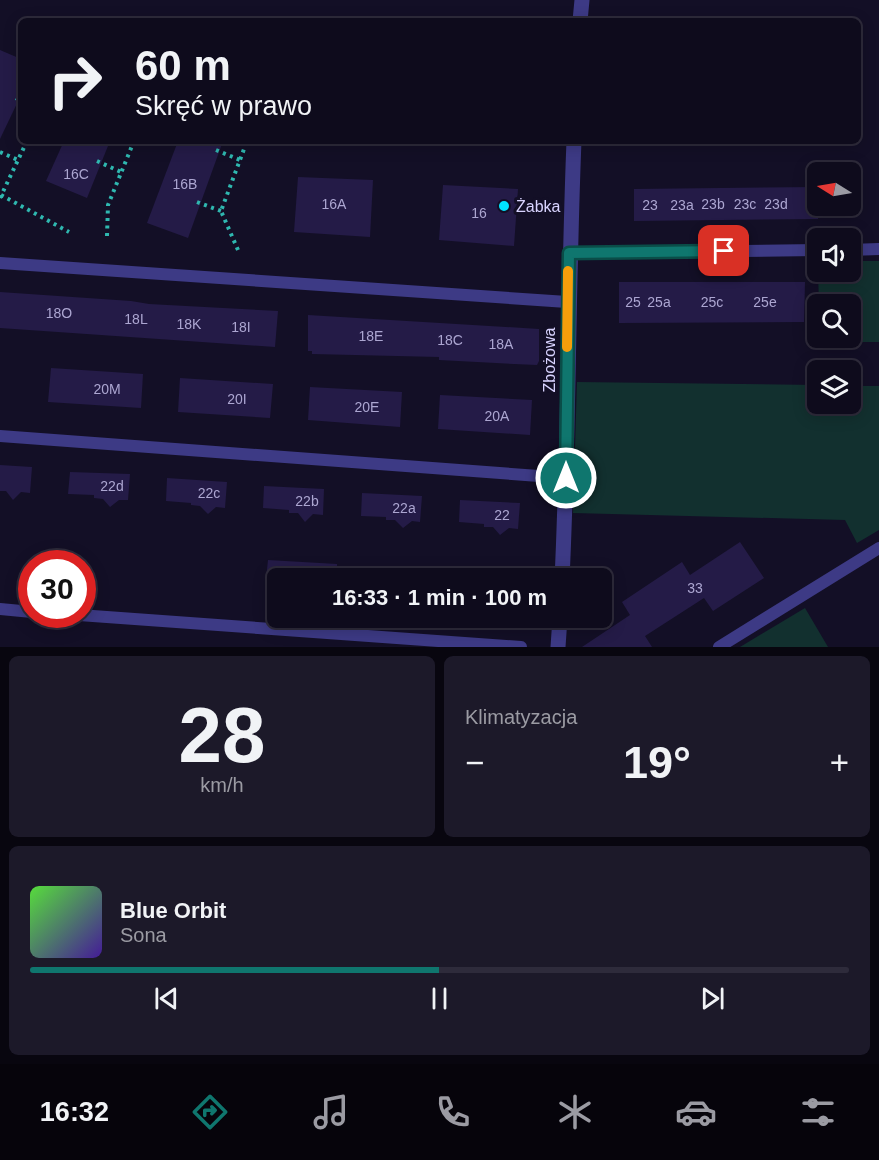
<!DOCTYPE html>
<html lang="pl">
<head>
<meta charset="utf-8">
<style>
	body { margin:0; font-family:Helvetica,sans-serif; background:#1c1929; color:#f1f3f6; height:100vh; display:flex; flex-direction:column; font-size:22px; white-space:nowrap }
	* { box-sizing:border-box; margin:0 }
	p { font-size:20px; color:#9b9ba3 }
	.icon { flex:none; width:33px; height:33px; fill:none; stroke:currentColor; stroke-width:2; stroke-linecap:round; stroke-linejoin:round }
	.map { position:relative; height:647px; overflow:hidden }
	.panel { display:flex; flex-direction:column; gap:9px; padding:9px; background:#08060f; flex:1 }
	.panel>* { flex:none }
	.banner { position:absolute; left:18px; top:18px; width:843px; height:126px; border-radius:9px; box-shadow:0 3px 15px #0003,0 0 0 2px #2e2b3b; background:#0e0b1c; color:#f1f3f6; overflow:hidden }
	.needle { width:39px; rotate:281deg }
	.fabs { position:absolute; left:807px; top:162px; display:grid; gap:12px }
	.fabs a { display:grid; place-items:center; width:54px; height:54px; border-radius:9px; background:#0e0b1c; box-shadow:0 3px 15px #0003,0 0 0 2px #2e2b3b; font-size:30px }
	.speed { position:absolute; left:18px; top:550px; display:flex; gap:12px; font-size:30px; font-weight:700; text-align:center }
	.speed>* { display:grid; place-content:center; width:78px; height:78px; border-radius:50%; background:#0e0b1c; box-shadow:0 3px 15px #0003,0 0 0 2px #2e2b3b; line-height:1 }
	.speed .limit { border:9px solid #d22; background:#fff; color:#111 }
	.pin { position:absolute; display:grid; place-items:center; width:51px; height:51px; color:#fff; margin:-26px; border-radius:12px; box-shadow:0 3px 9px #0006 }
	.me { position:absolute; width:66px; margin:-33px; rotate:0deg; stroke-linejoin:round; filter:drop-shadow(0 0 4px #0008) }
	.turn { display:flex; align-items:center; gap:21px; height:126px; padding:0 18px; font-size:27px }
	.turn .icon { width:78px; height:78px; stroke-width:2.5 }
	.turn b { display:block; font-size:42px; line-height:51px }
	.big { font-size:45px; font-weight:700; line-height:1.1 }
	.panel .card { flex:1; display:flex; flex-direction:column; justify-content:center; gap:9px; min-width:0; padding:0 21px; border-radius:9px; background:#1c1929 }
	.panel .dial { align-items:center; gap:0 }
	.dial b { font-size:78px; line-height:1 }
	.song { display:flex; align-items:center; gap:18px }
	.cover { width:72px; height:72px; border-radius:9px; background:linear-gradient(135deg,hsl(110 70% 55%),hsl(260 70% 35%)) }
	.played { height:6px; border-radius:3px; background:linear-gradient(90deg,#0f766e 50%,#2e2b3b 50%) }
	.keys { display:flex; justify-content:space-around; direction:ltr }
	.heat { display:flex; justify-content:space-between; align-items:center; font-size:33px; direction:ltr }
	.panel .tiles { flex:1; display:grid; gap:9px; grid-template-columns:1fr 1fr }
	.card:last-child { grid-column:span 2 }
	.trip { position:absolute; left:267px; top:568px; width:345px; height:60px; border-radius:9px; background:#0e0b1c; box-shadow:0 3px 15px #0003,0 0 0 2px #2e2b3b; font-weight:700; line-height:60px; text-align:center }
	.tabs { display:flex; height:96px; justify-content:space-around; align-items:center; background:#06040b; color:#9b9ba3 }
	.tabs .icon { width:42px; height:42px }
	.tabs .on { color:#0f766e }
	.tabs b { font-size:27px; color:#f1f3f6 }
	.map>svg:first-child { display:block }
	.green { fill:#12302f }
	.building { fill:#241b47 }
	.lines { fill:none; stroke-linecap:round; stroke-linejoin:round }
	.path { stroke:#2fb8b0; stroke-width:4; stroke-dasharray:3 4.5; stroke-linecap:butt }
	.service { stroke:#3d3a85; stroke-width:12 }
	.minor { stroke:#3d3a85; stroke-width:15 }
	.route-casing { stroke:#0a4d48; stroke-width:15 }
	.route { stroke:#0f766e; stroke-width:10 }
	.slow { stroke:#f59e0b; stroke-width:10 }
	.poi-dot { fill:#00e5ff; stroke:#130f26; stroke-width:2 }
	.labels { text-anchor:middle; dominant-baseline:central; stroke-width:6; stroke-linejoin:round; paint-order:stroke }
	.number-label { font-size:14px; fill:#aca6d1 }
	.poi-label { font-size:16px; fill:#d9d4ff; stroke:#130f26; text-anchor:start }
	.street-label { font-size:16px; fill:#d9d4ff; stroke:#130f26 }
</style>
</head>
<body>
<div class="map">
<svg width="879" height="647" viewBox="0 0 879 647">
	<rect width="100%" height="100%" fill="#130f26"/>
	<g class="green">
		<path d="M851 261H879V342H819V338H850V304H819L818 272H850Z"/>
		<path d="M577 382 817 385 818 404H850L851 386H879V530L857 543 845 520 573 513Z"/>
		<path d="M805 608 828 647H740Z"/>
	</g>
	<g class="building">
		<path d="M0 50 21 59V95L0 139Z"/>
		<path d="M64 141H110L87 198 46 181Z"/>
		<path d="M178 141H223L188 238 147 223Z"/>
		<path d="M298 177 373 180 370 237 294 232Z"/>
		<path d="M443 185 518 189 514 246 439 240Z"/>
		<path d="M818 187V219L634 221V189Z"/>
		<path d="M619 282H805L804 322 619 323Z"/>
		<path d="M0 292 131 301 149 304 278 311 275 347 0 328Z"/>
		<path d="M308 315 539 329V361L537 365 514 364 439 360V357L312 354V351H308Z"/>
		<path d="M51 368 143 374 141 408 48 402Z"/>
		<path d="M180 378 273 384 270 418 178 412Z"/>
		<path d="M310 387 402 392 400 427 308 420Z"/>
		<path d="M440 395 532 400 530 435 438 429Z"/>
		<path d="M0 465 32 467 30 493 21 492 13 500 6 491H0Z"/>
		<path d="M70 472 130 474 128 500H119L110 507 103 499 94 498V495L68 494Z"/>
		<path d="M167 478 227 482 225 508 216 507 208 514 200 506 191 505V503L166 501Z"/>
		<path d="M264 486 324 489 323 515 313 514 305 522 298 513H289V510L263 508Z"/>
		<path d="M362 493 422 496 420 522 412 521 403 528 395 520H386V517L361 516Z"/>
		<path d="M460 500 520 503 518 529 509 528 500 535 493 527H484V524L459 522Z"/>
		<path d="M740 542 764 578 713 611 704 598 645 636 652 647H582L630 615 622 602 682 562 690 575Z"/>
		<path d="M268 560 337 564V579H266Z"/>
	</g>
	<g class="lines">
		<g class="path">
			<path d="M16 98 21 101"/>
			<path d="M216 150 240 160"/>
			<path d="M0 152 18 160"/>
			<path d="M97 161 121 172"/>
			<path d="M1 195 69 232"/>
			<path d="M0 198 27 141"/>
			<path d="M197 202 221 211"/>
			<path d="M519 204 555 206"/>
			<path d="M107 236 108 205 134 141"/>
			<path d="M238 250 221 211 247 141"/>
		</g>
		<g class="service">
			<path d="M850 250 879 249"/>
			<path d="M569 253 818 250"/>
			<path d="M0 263 567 302"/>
			<path d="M0 436 566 478"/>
			<path d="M0 609 32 612"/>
			<path d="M79 615 521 647"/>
			<path d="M719 647 879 548"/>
		</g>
		<g class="minor">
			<path d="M580 21 582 0"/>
			<path d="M562 579C569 433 568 287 574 141"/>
			<path d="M558 647 560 618"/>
		</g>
	</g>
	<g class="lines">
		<defs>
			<path id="route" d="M566 478 569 253 724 251"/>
		</defs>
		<use href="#route" class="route-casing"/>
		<use href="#route" class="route"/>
		<path class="slow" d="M567 347 568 271"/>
	</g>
	<circle class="poi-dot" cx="504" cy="206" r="6"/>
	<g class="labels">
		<g class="number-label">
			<text x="76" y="174">16C</text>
			<text x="185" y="184">16B</text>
			<text x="334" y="204">16A</text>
			<text x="713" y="204">23b</text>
			<text x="745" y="204">23c</text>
			<text x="776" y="204">23d</text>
			<text x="650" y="205">23</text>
			<text x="682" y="205">23a</text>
			<text x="479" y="213">16</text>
			<text x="633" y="302">25</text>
			<text x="659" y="302">25a</text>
			<text x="712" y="302">25c</text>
			<text x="765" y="302">25e</text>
			<text x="59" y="313">18O</text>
			<text x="136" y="319">18L</text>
			<text x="189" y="324">18K</text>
			<text x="241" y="327">18I</text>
			<text x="371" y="336">18E</text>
			<text x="450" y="340">18C</text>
			<text x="501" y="344">18A</text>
			<text x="107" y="389">20M</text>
			<text x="237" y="399">20I</text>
			<text x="367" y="407">20E</text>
			<text x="497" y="416">20A</text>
			<text x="112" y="486">22d</text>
			<text x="209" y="493">22c</text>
			<text x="307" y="501">22b</text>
			<text x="404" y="508">22a</text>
			<text x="502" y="515">22</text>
			<text x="695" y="588">33</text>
		</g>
		<g class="poi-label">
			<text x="516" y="206">Żabka</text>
		</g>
		<g class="street-label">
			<text transform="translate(549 360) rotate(-90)">Zbożowa</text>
		</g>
	</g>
</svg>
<div class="fabs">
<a><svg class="needle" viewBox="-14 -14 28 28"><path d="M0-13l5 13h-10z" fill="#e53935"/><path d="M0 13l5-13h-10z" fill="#9b9ba3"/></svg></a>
<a><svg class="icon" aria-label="sound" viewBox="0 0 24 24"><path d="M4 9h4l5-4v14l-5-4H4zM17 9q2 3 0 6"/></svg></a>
<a><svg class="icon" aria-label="search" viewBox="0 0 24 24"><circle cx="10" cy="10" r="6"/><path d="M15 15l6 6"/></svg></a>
<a><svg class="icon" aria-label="layers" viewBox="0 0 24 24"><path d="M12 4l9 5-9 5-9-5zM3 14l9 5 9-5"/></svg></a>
</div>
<div class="speed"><div class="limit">30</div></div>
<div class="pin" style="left:724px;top:251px;background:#d93025"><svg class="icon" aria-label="arrive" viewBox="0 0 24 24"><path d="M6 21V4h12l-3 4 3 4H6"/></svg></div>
<svg class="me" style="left:566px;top:478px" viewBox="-20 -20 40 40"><circle r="17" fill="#0f766e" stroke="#fff" stroke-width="3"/><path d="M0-11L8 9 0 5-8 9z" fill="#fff"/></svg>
<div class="trip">16:33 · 1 min · 100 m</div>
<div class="banner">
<div class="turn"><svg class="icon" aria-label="right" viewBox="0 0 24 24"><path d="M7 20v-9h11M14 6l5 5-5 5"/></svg><div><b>60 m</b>Skręć w prawo</div></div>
</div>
</div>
<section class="panel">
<div class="tiles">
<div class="card dial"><b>28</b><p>km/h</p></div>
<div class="card"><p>Klimatyzacja</p>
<div class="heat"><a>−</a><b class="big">19°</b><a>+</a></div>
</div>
<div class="card">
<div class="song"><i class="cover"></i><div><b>Blue Orbit</b><p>Sona</p></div></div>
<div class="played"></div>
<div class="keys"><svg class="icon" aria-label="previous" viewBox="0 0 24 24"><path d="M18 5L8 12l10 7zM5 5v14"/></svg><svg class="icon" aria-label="pause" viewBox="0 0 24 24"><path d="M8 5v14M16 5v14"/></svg><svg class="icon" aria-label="next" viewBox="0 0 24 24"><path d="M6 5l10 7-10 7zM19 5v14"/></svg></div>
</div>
</div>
</section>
<nav class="tabs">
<b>16:32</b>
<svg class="icon on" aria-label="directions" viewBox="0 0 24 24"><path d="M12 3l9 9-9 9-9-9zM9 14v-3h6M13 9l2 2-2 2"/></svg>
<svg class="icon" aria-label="music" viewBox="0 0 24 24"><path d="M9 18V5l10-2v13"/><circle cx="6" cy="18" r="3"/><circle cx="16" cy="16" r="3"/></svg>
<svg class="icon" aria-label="phone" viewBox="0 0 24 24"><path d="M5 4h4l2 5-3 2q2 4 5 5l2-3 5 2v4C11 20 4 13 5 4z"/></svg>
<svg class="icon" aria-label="climate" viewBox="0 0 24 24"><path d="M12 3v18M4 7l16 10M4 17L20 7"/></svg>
<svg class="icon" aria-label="car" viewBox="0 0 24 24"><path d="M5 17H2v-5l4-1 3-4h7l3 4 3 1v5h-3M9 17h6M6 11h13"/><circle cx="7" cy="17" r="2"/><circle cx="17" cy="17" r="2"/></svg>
<svg class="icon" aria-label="filters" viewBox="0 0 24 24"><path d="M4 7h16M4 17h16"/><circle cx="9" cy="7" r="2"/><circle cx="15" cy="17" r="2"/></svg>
</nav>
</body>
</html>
